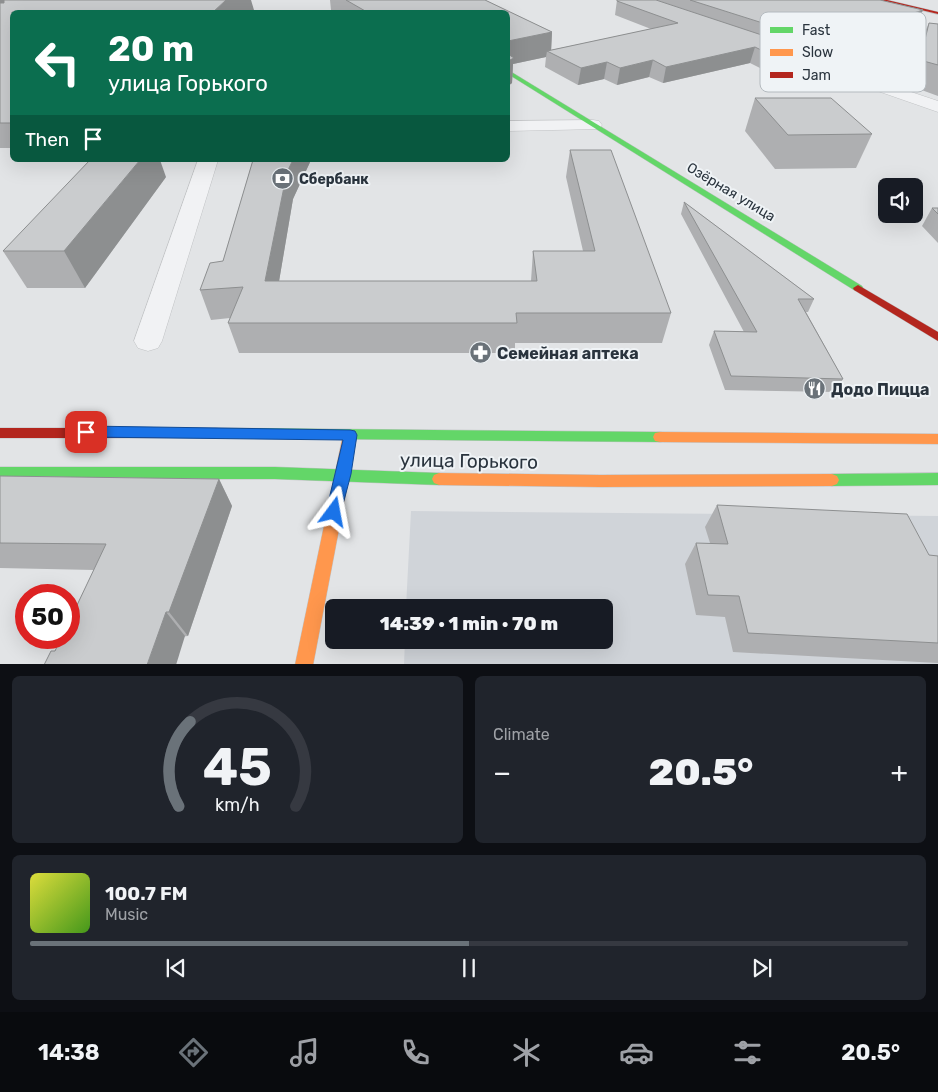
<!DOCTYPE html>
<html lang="en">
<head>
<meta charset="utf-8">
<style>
	body { margin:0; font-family:Rubik,sans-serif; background:#20242c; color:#f1f3f6; height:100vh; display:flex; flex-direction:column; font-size:19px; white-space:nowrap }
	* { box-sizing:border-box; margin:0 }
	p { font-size:16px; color:#9ea1a6 }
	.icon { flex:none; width:28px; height:28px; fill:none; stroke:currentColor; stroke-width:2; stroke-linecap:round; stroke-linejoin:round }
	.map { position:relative; height:664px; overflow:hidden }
	.panel { display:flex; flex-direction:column; gap:12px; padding:12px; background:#0d0f14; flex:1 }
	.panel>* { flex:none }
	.guide { position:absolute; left:10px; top:10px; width:500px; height:152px; border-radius:8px; box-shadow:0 5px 20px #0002; background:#0b6e4f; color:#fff; overflow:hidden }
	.controls { position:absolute; left:878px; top:178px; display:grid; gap:10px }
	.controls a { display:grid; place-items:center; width:45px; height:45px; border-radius:8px; background:#171b24; box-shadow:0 5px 20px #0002; font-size:25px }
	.speed { position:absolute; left:15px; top:584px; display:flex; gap:10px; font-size:25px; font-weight:700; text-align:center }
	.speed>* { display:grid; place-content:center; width:65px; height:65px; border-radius:50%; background:#171b24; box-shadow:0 5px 20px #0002; line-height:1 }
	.speed .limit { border:8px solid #d22; background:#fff; color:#111 }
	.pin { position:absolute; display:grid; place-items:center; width:42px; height:42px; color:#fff; margin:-21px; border-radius:10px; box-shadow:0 2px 8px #0006 }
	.me { position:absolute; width:55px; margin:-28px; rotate:13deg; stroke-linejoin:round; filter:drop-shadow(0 0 4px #0008) }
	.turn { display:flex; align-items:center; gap:18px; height:105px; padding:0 15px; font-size:22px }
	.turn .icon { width:65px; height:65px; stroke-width:2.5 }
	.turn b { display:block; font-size:35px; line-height:42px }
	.then { display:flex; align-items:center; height:48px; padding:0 15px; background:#0003; gap:10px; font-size:19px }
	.big { font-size:38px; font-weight:800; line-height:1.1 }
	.panel .card { flex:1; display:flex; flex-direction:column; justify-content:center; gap:8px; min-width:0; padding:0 18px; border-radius:8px; background:#20242c }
	.panel .dial { align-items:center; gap:0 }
	.dial svg { height:130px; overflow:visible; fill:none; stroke:#363941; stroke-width:7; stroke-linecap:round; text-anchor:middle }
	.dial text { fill:#f1f3f6; stroke:none }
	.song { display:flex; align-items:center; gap:15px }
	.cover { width:60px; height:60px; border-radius:8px; background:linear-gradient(135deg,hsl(60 70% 55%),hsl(100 70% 35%)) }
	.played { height:5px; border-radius:2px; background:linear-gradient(90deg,#6a7279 50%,#363941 50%) }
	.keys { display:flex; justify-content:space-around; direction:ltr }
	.heat { display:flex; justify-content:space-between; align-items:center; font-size:28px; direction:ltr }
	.panel .tiles { flex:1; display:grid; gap:12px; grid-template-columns:1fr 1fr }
	.card:last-child { grid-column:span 2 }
	.trip { position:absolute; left:325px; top:599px; width:288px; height:50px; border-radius:8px; background:#171b24; box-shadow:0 5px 20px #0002; font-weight:800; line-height:50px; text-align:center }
	.tabs { display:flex; height:80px; justify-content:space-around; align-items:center; background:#090b0e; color:#9ea1a6 }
	.tabs .icon { width:35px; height:35px }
	.tabs .on { color:#6a7279 }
	.tabs b { font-size:22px; color:#f1f3f6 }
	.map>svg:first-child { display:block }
	.built { fill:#d0d4d9 }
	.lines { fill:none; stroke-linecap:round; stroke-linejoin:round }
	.street-casing { stroke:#c0c2c4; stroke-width:1 }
	.fast-casing { stroke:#c0c2c4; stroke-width:1 }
	.slow-casing { stroke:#c0c2c4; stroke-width:1 }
	.jam-casing { stroke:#c0c2c4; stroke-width:1 }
	.street { fill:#f1f2f4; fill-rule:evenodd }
	.fast { fill:#63d668; fill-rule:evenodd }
	.slow { fill:#ff974d; fill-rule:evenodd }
	.jam { fill:#b3261e; fill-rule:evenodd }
	.wall { fill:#aeafb1 }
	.shaded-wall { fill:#8d8f90 }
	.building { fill:#caccce; stroke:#8d8f90 }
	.route { fill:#1a73e8; stroke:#114b97 }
	.labels { text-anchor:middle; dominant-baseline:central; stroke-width:4; stroke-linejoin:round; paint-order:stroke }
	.far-poi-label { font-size:14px; font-weight:bold; fill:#2a343e; stroke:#eff3f6; text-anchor:start }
	.far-street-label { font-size:14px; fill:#2a343e; stroke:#eff3f6 }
	.poi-label { font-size:16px; font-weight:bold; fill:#2a343e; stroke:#eff3f6; text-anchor:start }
	.near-street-label { font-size:19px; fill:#2a343e; stroke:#eff3f6 }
	.key { fill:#eff3f6; stroke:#b4babf; stroke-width:1 }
	.key-label { font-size:14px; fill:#2a343e }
</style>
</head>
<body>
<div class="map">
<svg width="938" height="665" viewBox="0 0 938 665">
	<rect width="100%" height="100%" fill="#e2e4e6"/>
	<path class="built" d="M411 511 938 516V664L404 665 405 640H604V608L406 607Z"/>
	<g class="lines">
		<defs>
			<g id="street">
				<path d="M765 43 938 101V112L760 50 758 47 760 44Z"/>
				<path d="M593 120 599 121 602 125 599 129 508 131V121Z"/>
				<path d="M198 160H218L162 341 158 348 148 351 138 348 134 341Z"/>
			</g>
			<g id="fast">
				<path d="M508 70 862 286 863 288 858 291 854 290 508 74Z"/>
				<path d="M216 428 660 432 665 433 667 437 665 441 660 442 216 438 211 437 209 433 211 429Z"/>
				<path d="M0 467H275L439 473 444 475 446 479 444 483 439 485 275 479H0Z"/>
				<path d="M938 473V485L832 486 827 484 825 480 827 476 832 474Z"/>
			</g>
			<g id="slow">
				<path d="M350 430 355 431 357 435 313 665H295L343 435 345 431Z"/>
				<path d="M660 432 938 434V444L660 442 655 441 653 437 655 433Z"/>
				<path d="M439 473 600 475 832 474 837 476 839 480 837 484 832 486 600 487 439 485 434 483 432 479 434 475Z"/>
			</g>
			<g id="jam">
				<path d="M879 0H887L938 12V14Z"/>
				<path d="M858 285 938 332V341L854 290 853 288Z"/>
				<path d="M0 428H216L221 429 223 433 221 437 216 438H0Z"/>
			</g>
		</defs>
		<use href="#street" class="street-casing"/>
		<use href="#fast" class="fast-casing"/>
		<use href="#slow" class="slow-casing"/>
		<use href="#jam" class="jam-casing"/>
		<use href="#street" class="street"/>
		<use href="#fast" class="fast"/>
		<use href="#slow" class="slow"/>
		<use href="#jam" class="jam"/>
	</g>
	<g class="wall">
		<path d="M330 0H485L552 32 551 50 651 29 615 15 617 0H880L923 10 916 25 825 55 823 60 803 53 799 65 764 70 750 63 663 83 649 77 617 85 604 79 578 85 545 67 546 57 513 64 512 83 508 86V12H335L331 10Z"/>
		<path d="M929 23 938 24V96L908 85 918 47Z"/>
		<path d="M755 98 872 134 856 168 775 169 745 131Z"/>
		<rect x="0" y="123" width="12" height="25"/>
		<path d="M570 150 671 313 662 343H515V353H239L228 323 230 318 211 320 200 290 223 261 253 160H311L293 199 279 281H531L533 251H583L566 177Z"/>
		<path d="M166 177 85 288H27L3 251Z"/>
		<path d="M684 202 814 299 808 312H806L843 379 835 392 725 390 709 345 714 331 744 332 681 214Z"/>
		<path d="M932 208H938V243L922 226Z"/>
		<path d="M0 476 219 479 232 506 188 636 55 651 94 570 0 568Z"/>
		<path d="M717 505 929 555 938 556V663L733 652 725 617 696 615 685 564 696 543H710L705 527Z"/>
	</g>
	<g class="shaded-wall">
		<path d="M0 0H8L0 14Z"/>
		<path d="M226 0H251L254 10 239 12H213Z"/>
		<path d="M923 10 916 25 825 55 829 44V40Z"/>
		<path d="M552 32 551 53 547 51 546 57 513 64 512 83 508 86V41Z"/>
		<path d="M755 47 750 63 663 83 666 67Z"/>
		<path d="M804 49 799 65 764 70 769 54Z"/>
		<path d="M653 60 649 77 617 85 620 68Z"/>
		<path d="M607 62 604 79 578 85 581 68Z"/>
		<path d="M140 160H160L166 177 85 288 64 251Z"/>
		<path d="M293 160H311L293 199 274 311 265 281 287 172Z"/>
		<path d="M219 479 232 506 188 636 169 612Z"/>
		<path d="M166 612 185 636 176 665H147Z"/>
	</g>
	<g class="building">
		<path d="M4 0H226L213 12H12V123H0V3H4Z"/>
		<path d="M346 0H485L552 32 508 41V12H367Z"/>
		<path d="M617 0H656L804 49 769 54 755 47 666 67 653 60 620 68 607 62 581 68 547 51 678 23 617 1Z"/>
		<path d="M690 0H880L923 10 829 40V44Z"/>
		<path d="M929 23 938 24V65L920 60Z"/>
		<path d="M508 54 514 58 508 61Z"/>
		<path d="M755 98H831L872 134 788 135Z"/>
		<path d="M570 150H611L671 313H516L517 323H228L243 287 200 290 210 263 223 261 253 160H293L287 172 265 281H537L533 251H595Z"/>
		<path d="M90 160H140L64 251H3Z"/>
		<path d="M684 202 814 299H798L843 379 731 376 714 331 757 332Z"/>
		<path d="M932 208H938V214Z"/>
		<path d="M0 476 219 479 169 612H166L147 665H44L51 651H55L61 638H69V622L106 544 0 543Z"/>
		<path d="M717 505 907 514 929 555 938 556V643L748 633 739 596 708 595 696 543 728 544Z"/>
	</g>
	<path class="route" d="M86 426 350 430 355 431 357 435 351 474 341 512 339 517 334 519 329 517 326 512 343 440 86 437 82 435 80 432 82 428Z"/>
	<defs>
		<symbol id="bank-disc" viewBox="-11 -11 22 22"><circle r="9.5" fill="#6a7279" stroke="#eff3f6"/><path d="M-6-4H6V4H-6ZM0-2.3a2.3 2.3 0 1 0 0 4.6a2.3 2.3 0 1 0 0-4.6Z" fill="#fff"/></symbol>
		<symbol id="pharmacy-disc" viewBox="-11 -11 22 22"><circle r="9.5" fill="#6a7279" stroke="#eff3f6"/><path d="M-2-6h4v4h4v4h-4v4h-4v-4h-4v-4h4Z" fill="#fff"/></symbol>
		<symbol id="restaurant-disc" viewBox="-11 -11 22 22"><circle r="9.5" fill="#6a7279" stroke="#eff3f6"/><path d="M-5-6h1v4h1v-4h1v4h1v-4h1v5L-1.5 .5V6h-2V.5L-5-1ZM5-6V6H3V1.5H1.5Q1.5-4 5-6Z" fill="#fff"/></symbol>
	</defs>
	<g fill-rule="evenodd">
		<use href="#bank-disc" x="270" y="166" width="25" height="25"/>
		<use href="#pharmacy-disc" x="468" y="340" width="25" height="25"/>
		<use href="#restaurant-disc" x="802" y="376" width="25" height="25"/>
	</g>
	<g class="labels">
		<g class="far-poi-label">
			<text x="299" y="179">Сбербанк</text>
		</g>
		<g class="far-street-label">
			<text transform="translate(731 192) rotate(31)">Озёрная улица</text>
		</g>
		<g class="poi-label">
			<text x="497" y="353">Семейная аптека</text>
			<text x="831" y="389">Додо Пицца</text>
		</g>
		<g class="near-street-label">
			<text transform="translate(469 461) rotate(1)">улица Горького</text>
		</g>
	</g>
	<rect x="760" y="12" width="166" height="80" rx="8" class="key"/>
	<rect x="770" y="27" width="23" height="6" fill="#63d668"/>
	<rect x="770" y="49" width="23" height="7" fill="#ff974d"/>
	<rect x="770" y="72" width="23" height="6" fill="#b3261e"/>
	<g class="key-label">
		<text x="802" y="35">Fast</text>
		<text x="802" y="57">Slow</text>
		<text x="802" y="80">Jam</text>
	</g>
</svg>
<div class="controls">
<a><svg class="icon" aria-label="sound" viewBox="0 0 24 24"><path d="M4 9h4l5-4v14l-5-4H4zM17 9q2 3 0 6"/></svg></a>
</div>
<div class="speed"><div class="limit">50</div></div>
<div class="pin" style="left:86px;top:432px;background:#d93025"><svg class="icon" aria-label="arrive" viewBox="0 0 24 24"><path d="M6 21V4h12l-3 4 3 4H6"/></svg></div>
<svg class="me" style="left:334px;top:512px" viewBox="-20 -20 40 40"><path d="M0-17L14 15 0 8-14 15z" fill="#1a73e8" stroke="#fff" stroke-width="4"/></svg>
<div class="trip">14:39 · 1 min · 70 m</div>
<div class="guide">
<div class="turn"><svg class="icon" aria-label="left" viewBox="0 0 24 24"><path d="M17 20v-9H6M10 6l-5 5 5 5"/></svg><div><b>20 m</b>улица Горького</div></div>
<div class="then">Then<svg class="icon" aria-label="arrive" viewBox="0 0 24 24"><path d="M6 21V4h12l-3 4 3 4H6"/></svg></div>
</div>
</div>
<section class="panel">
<div class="tiles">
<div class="card dial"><svg viewBox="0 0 100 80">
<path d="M14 69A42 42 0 1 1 86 69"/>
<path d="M14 69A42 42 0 0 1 21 17" stroke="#6a7279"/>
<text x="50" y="56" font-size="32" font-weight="700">45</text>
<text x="50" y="72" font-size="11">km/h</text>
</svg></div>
<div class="card"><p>Climate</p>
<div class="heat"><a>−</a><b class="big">20.5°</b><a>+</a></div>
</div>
<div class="card">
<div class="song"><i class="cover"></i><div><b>100.7 FM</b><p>Music</p></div></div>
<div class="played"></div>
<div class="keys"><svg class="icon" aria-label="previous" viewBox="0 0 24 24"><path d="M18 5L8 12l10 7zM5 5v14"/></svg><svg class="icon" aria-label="pause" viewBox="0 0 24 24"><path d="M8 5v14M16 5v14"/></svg><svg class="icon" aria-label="next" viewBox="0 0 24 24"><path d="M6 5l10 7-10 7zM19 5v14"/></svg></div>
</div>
</div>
</section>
<nav class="tabs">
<b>14:38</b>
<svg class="icon on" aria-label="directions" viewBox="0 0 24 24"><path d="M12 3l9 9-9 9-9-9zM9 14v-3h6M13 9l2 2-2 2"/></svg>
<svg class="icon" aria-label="music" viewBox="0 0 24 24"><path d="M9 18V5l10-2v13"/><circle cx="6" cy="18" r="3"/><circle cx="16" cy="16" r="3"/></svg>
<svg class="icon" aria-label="phone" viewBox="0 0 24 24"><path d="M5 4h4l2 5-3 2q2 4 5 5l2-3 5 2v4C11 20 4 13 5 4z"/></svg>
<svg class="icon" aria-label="climate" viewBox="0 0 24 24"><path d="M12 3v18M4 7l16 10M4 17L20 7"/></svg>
<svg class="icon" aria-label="car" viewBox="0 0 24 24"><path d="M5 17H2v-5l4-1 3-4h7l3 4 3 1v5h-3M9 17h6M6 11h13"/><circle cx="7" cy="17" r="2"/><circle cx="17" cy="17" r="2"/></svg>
<svg class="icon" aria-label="filters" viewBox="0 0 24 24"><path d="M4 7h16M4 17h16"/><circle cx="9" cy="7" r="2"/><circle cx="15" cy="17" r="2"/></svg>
<b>20.5°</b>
</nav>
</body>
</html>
